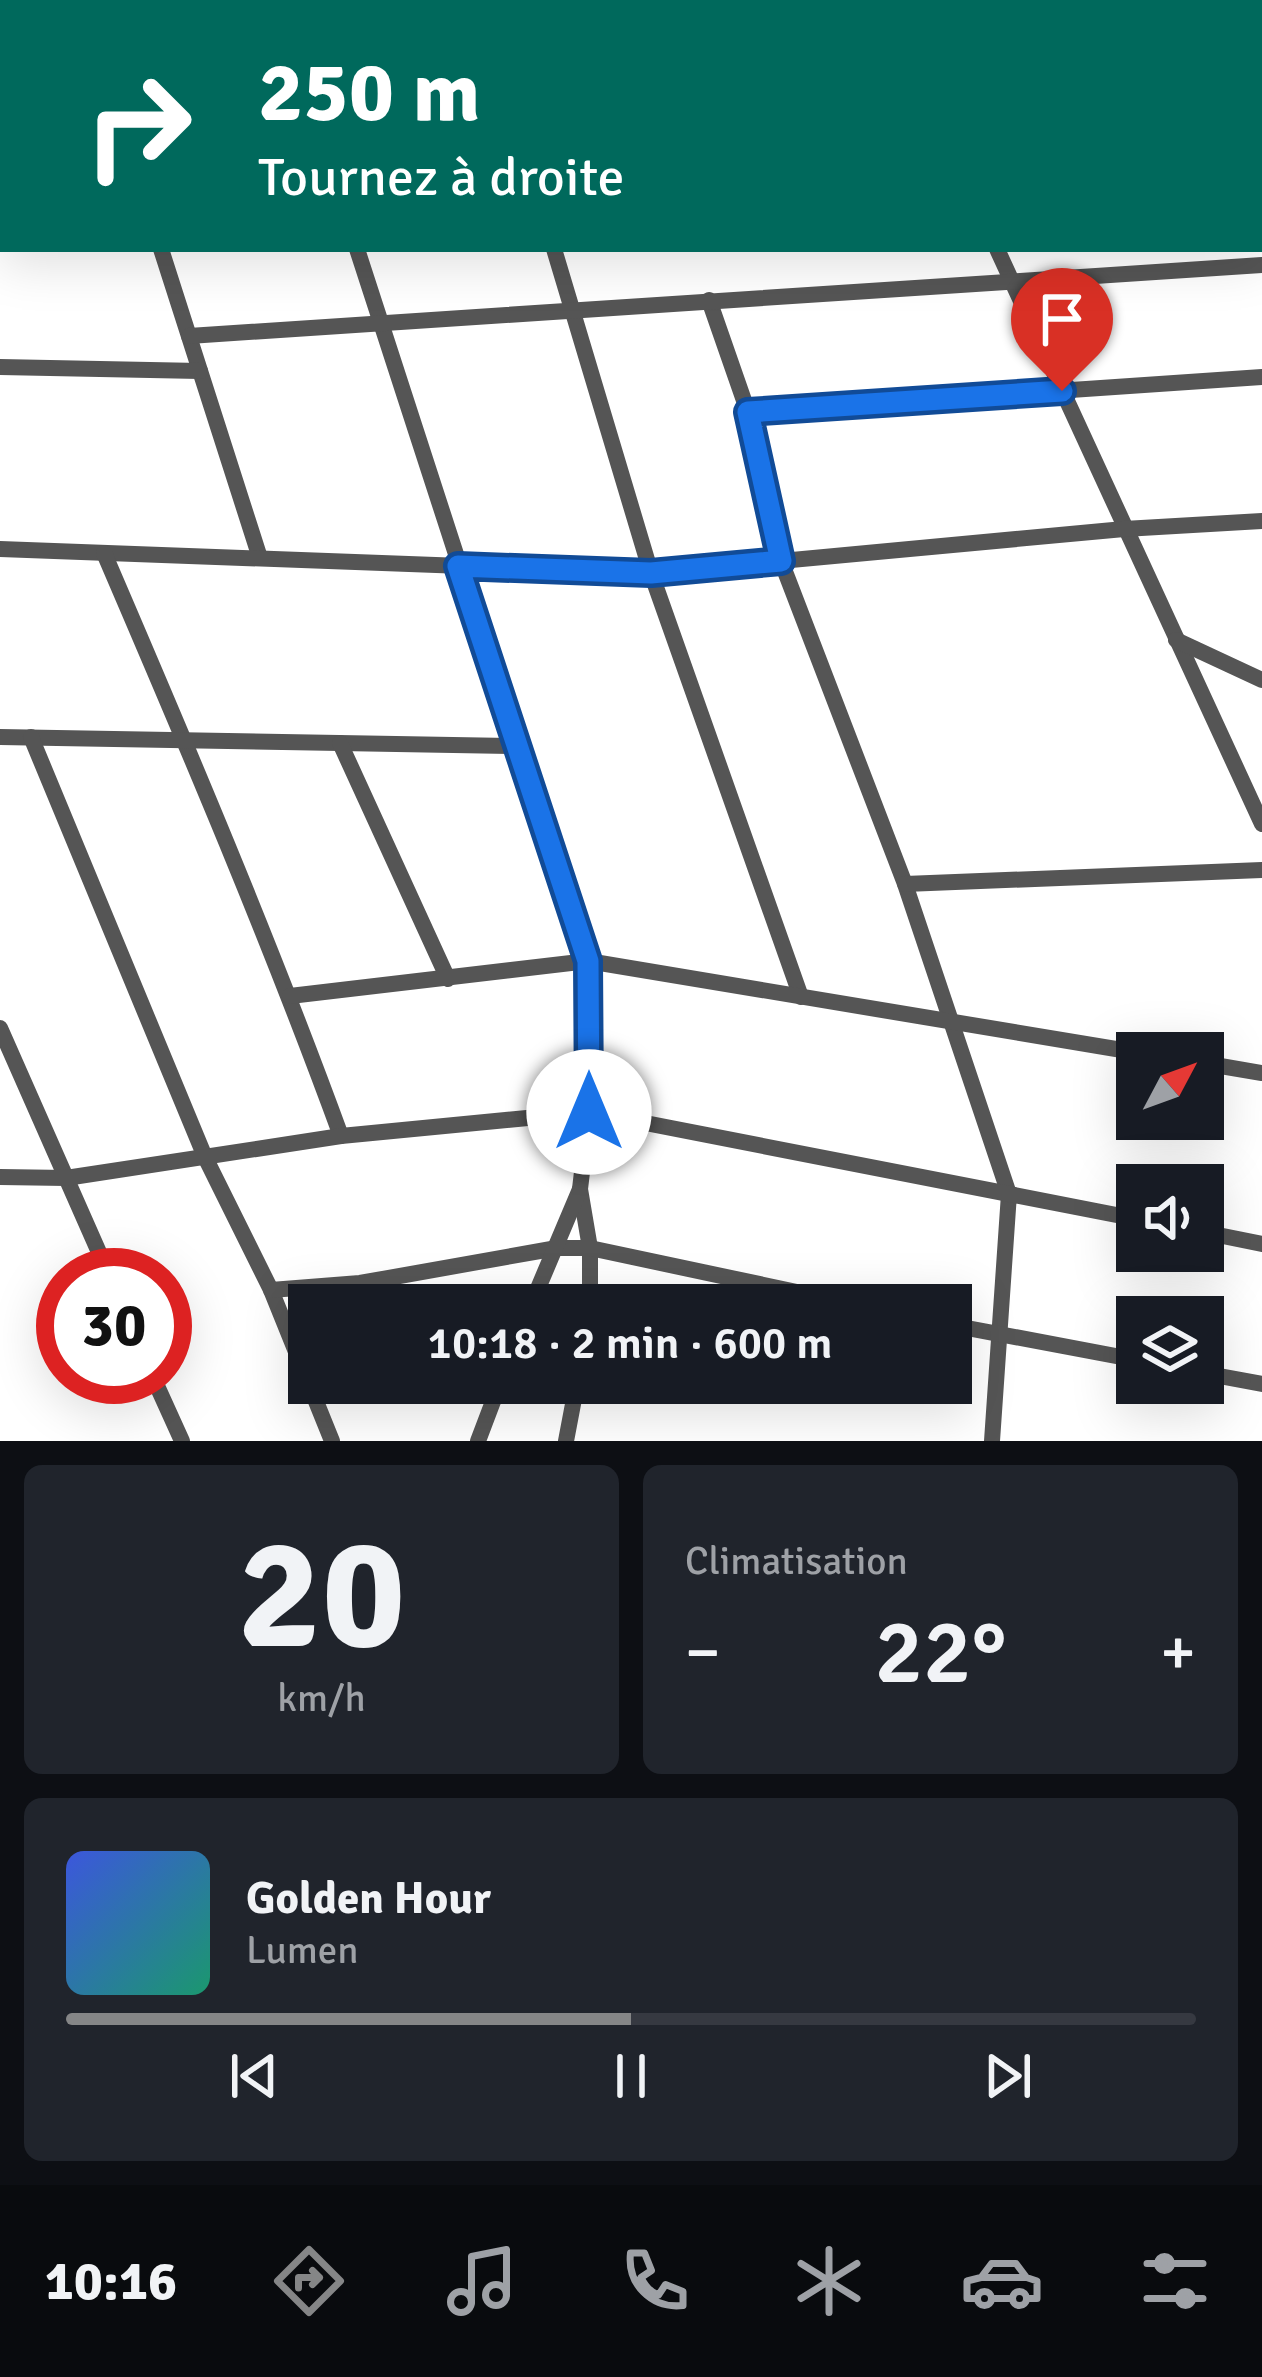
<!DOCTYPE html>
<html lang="fr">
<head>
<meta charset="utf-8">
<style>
	body { margin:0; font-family:Signika,sans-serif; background:#20242c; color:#f1f3f6; height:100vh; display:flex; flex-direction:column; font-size:45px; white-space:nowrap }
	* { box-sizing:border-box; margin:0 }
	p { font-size:39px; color:#9ea1a6 }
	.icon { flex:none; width:66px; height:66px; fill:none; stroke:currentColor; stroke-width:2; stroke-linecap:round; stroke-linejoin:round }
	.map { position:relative; height:1441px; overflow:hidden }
	.side { display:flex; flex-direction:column; gap:24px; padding:24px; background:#0d0f14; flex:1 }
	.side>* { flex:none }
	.top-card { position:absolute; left:0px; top:0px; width:1263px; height:252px; box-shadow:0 12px 48px #0002; background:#00695c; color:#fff; overflow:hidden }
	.needle { width:78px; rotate:49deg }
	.controls { position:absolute; left:1116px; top:1032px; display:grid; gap:24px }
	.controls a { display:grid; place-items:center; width:108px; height:108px; border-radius:0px; background:#171b24; box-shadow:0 12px 48px #0002; font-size:60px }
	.speed { position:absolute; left:36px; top:1248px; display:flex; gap:24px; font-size:60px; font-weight:700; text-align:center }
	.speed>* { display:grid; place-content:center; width:156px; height:156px; border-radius:50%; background:#171b24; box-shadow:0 12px 48px #0002; line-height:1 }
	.speed .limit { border:18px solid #d22; background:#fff; color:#111 }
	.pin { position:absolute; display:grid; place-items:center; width:102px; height:102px; color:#fff; margin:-123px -51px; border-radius:50% 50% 50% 0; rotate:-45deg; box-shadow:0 0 12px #0007 }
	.pin .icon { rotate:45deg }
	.me { position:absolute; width:132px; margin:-66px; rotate:0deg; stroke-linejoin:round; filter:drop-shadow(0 0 9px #0008) }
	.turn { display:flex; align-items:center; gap:42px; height:252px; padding:0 60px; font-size:54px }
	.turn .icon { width:156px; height:156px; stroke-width:2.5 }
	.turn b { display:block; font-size:84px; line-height:102px }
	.big { font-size:90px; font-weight:600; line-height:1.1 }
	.side .widget { flex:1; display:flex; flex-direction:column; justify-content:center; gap:18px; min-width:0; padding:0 42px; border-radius:18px; background:#20242c }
	.side .dial { align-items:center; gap:0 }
	.dial b { font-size:156px; line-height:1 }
	.song { display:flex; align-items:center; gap:36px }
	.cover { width:144px; height:144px; border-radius:18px; background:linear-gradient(135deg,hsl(230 70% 55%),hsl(160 70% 35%)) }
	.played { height:12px; border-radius:6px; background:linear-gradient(90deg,#858687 50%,#363941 50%) }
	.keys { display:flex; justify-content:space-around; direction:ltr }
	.heat { display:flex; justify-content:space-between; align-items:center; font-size:66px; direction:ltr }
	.side .tiles { flex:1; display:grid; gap:24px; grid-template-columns:1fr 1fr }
	.widget:last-child { grid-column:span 2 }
	.trip { position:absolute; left:288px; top:1284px; width:684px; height:120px; border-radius:0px; background:#171b24; box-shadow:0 12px 48px #0002; font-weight:600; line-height:120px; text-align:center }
	.tab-bar { display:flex; height:192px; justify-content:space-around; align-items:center; background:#090b0e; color:#9ea1a6 }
	.tab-bar .icon { width:84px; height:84px }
	.tab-bar .active { color:#858687 }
	.tab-bar b { font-size:54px; color:#f1f3f6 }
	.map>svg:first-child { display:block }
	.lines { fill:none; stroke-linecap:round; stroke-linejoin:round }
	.minor { stroke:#555; stroke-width:16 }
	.route-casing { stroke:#114b97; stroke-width:30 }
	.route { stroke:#1a73e8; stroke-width:21 }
</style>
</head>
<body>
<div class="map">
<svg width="1262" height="1441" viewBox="0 0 1262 1441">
	<rect width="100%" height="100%" fill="#fff"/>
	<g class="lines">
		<g class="minor">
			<path d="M82 0 83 3"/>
			<path d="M280 0 281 3"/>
			<path d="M472 0 473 3"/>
			<path d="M883 0 884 3"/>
			<path d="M920 3 937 0"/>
			<path d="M0 53H3"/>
			<path d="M0 227H3"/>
			<path d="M161 249 260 558"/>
			<path d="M357 249 588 961 589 1112 580 1189 590 1248V1305"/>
			<path d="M554 249 651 573 801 997"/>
			<path d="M997 249 1262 824"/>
			<path d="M709 300 748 412 781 561 905 884 1009 1194 992 1441"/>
			<path d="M189 336 1262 265"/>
			<path d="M0 367 200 371"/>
			<path d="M748 412 1262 377"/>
			<path d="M0 549 651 573 1124 529 1262 521"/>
			<path d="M104 553C187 746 269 939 341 1136"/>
			<path d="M1176 640 1262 680"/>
			<path d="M0 737 517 746"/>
			<path d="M31 737 205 1157 271 1290 332 1441"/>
			<path d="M340 743 448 979"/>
			<path d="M905 884 1262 870"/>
			<path d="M290 996 588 961 1140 1053"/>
			<path d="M0 1028 109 1275"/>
			<path d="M1203 1063 1262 1073"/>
			<path d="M0 1177 66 1178 341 1136 589 1112 1137 1219"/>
			<path d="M1203 1232 1262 1244"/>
			<path d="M271 1290 360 1283 557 1248H590L858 1305"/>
			<path d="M531 1305 580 1189"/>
			<path d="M951 1325 1137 1360"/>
			<path d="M1203 1373 1262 1384"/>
			<path d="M153 1377 182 1441"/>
			<path d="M478 1441 500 1383"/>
			<path d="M566 1441 577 1383"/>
		</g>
	</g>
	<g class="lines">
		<defs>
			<path id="route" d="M589 1112 588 961 458 566 651 573 781 561 748 412 1062 391"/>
		</defs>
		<use href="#route" class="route-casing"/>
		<use href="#route" class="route"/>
	</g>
</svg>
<div class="controls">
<a><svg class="needle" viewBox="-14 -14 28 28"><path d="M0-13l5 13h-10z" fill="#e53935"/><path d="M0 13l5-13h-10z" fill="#9ea1a6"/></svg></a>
<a><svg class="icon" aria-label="sound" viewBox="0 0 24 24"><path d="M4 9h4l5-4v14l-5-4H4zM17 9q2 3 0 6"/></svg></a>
<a><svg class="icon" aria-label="layers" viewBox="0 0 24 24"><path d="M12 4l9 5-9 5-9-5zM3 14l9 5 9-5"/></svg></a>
</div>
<div class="speed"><div class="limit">30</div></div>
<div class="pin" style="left:1062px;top:391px;background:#d93025"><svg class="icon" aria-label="arrive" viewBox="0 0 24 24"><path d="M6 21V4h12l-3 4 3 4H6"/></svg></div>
<svg class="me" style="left:589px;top:1112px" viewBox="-20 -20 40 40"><circle r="19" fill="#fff"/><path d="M0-13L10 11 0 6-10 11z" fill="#1a73e8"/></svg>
<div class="trip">10:18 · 2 min · 600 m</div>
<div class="top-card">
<div class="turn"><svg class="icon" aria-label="right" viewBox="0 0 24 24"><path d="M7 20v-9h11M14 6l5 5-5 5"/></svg><div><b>250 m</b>Tournez à droite</div></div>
</div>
</div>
<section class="side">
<div class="tiles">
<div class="widget dial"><b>20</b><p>km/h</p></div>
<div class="widget"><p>Climatisation</p>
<div class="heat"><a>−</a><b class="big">22°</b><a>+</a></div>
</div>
<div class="widget">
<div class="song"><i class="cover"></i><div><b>Golden Hour</b><p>Lumen</p></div></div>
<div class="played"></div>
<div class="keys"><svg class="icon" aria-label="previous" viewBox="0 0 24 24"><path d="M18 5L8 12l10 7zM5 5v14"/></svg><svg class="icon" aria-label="pause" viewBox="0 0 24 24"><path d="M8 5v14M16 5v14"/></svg><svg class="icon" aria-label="next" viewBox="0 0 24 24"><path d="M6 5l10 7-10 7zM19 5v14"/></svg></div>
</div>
</div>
</section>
<nav class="tab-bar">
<b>10:16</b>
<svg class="icon active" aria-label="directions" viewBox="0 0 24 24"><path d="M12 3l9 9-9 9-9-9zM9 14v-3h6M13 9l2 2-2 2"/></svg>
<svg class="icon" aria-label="music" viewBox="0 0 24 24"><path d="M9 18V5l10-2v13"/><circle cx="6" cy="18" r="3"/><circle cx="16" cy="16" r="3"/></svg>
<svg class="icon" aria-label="phone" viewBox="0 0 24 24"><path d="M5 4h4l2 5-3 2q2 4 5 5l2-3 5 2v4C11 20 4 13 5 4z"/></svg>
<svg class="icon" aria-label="climate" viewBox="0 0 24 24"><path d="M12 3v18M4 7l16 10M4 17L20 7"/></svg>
<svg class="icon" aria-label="car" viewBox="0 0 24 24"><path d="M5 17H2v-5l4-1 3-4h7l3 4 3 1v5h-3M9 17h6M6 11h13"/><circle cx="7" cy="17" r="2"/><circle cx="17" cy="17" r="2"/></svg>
<svg class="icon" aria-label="filters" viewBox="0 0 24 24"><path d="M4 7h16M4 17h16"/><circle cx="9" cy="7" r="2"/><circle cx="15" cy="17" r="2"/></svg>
</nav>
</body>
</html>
